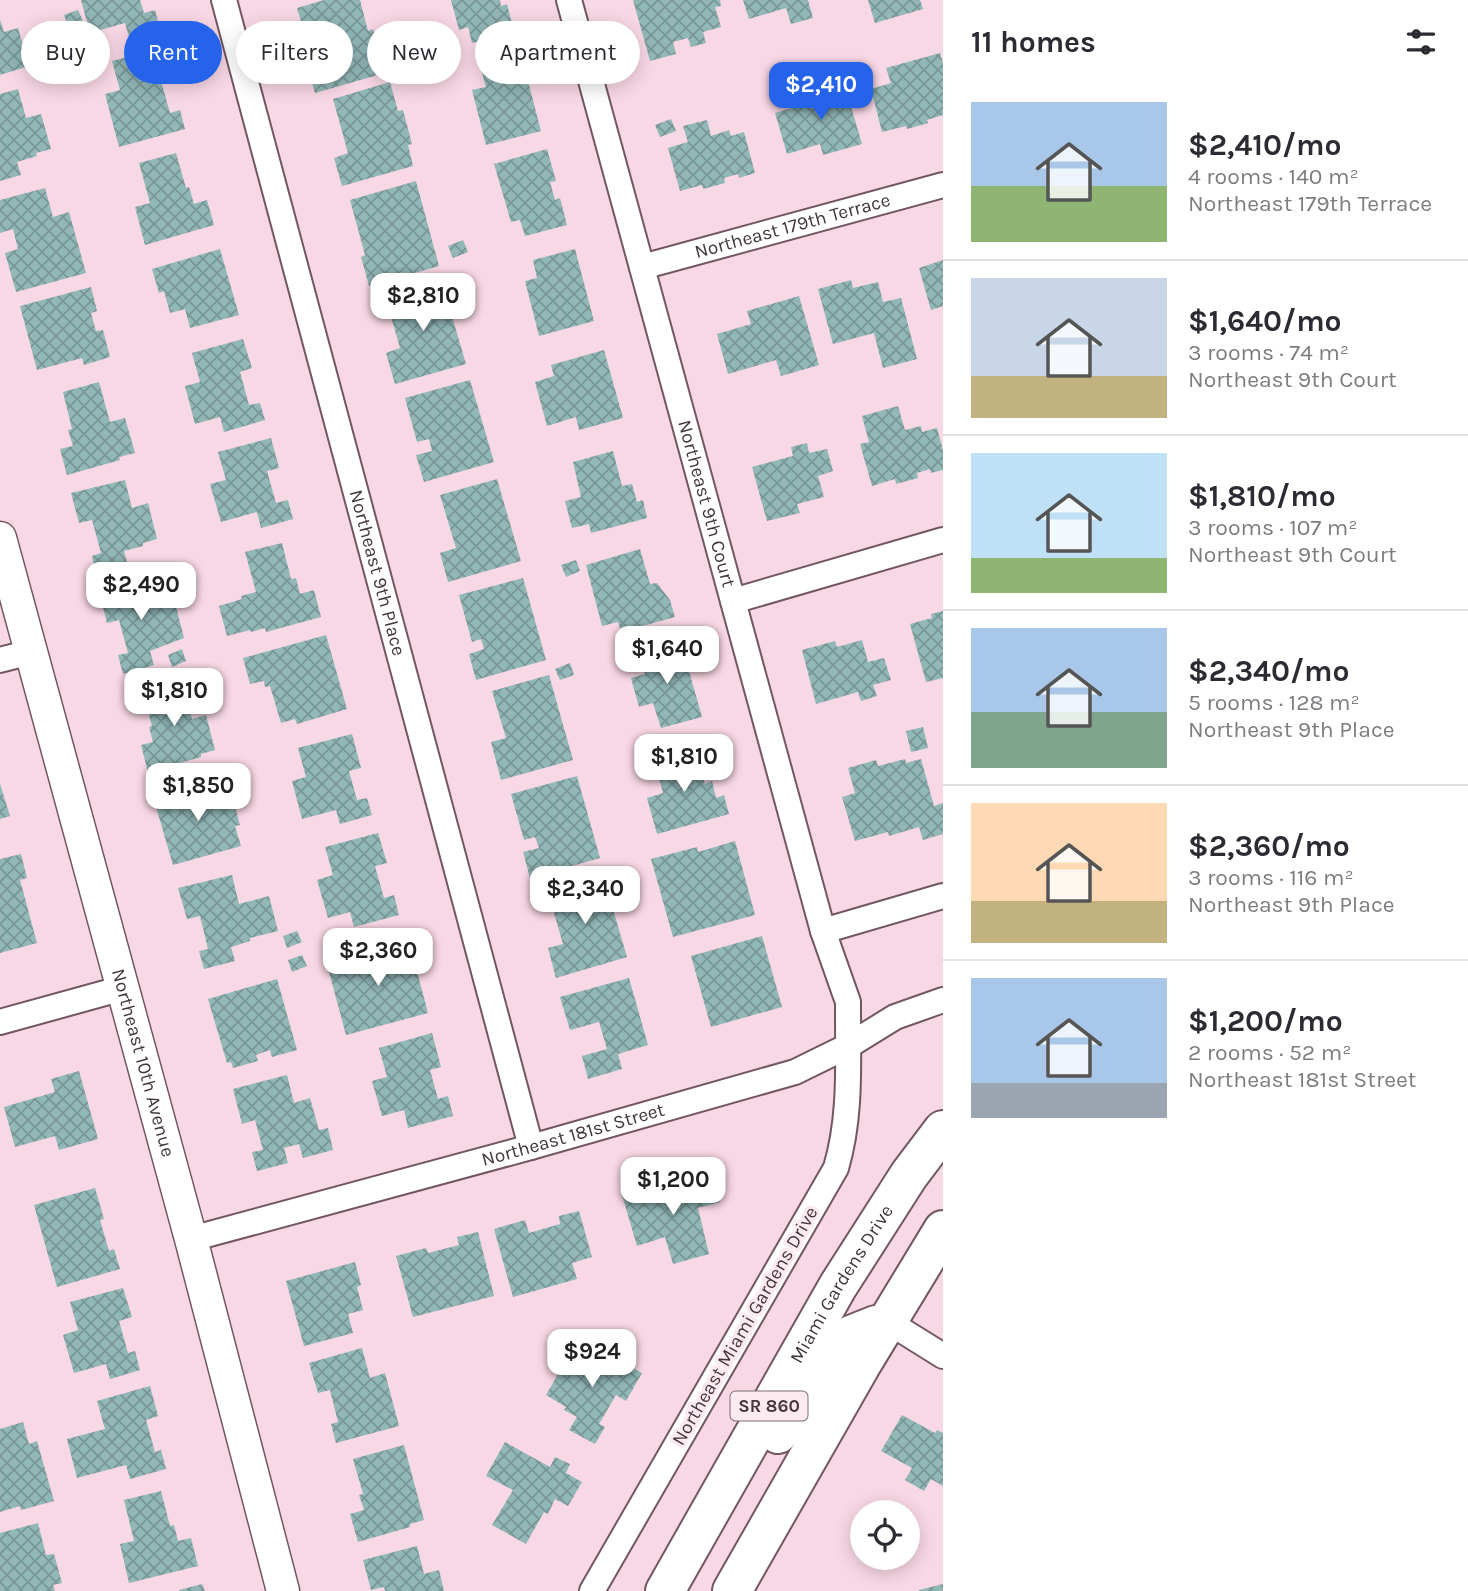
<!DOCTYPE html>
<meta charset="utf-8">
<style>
body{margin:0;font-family:Karla,sans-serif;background:#f2f2f3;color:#2b2b33;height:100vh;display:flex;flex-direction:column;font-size:26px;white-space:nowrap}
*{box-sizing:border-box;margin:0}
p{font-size:23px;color:#7c7c81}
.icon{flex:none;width:38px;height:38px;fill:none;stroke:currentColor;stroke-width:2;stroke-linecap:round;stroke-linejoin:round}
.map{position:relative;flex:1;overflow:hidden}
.details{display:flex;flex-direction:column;background:#fff;width:525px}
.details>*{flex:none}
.banner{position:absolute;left:21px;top:21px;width:665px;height:63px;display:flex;gap:14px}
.fabs{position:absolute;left:850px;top:1500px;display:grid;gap:14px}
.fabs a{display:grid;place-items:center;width:70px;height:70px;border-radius:50%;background:#fff;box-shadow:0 4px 18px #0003;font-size:35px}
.price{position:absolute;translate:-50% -60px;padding:0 16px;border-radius:14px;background:#fff;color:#222;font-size:23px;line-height:46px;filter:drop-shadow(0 2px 4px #0008)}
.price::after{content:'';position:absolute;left:50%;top:42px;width:21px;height:16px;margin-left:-10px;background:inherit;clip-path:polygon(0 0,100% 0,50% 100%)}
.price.current{background:#2563eb;color:#fff}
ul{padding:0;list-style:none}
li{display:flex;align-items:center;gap:21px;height:175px;padding:0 28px}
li+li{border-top:2px solid #e1e1e2}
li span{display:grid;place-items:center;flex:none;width:196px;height:140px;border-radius:0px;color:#555}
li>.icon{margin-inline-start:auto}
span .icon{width:84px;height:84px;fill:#fffc;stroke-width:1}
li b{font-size:30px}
h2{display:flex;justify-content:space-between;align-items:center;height:84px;padding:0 28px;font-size:30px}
.pill{padding:0 24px;border-radius:32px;background:#fff;box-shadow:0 4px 18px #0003;font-size:24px;line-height:63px}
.pill.current{background:#2563eb;color:#fff}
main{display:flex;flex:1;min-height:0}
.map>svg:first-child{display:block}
.building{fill:url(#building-cross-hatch)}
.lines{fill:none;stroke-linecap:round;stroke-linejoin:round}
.minor-casing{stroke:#725762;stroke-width:28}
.tertiary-casing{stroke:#725762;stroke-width:35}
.primary-casing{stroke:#725762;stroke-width:42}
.minor{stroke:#fff;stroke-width:24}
.tertiary{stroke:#fff;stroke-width:32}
.primary{stroke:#fff;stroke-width:38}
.labels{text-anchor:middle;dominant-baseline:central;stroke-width:7;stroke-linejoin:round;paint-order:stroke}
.shield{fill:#fdeaf1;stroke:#7c6d72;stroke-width:2}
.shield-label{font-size:18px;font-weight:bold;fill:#44373c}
.street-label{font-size:19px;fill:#44373c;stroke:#fdeaf1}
</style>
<main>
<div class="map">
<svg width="943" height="1591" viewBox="0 0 943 1591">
<defs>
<pattern id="building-cross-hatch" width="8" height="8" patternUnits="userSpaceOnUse" patternTransform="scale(1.75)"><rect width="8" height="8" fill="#92b7b7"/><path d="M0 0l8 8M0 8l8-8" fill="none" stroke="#799696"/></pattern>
</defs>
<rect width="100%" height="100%" fill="#f9d8e5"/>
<path class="building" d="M 81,0 L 140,0 L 144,13 L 155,10 L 160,29 L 129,37 L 125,23 L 90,33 Z
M 324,0 L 360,0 L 368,31 L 373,29 L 385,73 L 315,93 L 307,66 L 325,61 L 322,52 L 311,55 L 297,8 Z
M 451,0 L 500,0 L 501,6 L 507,4 L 514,31 L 472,43 L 468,27 L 459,30 Z
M 633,0 L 720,0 L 721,6 L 715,7 L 721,27 L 703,32 L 706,43 L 691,47 L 688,38 L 673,42 L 676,54 L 650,61 Z
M 743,0 L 808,0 L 813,18 L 791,24 L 786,8 L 749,19 Z
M 868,0 L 920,0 L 923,9 L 875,23 Z
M 78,10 L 83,21 L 68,27 L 64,15 Z
M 0,20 L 4,32 L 18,28 L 29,66 L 0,75 Z
M 164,47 L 173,78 L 161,81 L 170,113 L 180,110 L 185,129 L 119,147 L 105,94 L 120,90 L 112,61 Z
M 940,53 L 943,63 L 943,115 L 927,120 L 928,123 L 907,129 L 906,126 L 882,132 L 871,89 L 891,83 L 886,68 Z
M 522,58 L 541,131 L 486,145 L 472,90 L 486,87 L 481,69 Z
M 842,76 L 862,144 L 823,155 L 820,144 L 787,154 L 775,113 L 822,99 L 817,83 Z
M 390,82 L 398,111 L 403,110 L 412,144 L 408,145 L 413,166 L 342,186 L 334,158 L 348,153 L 333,99 Z
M 18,89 L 26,118 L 41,114 L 51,149 L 36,153 L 37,156 L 17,162 L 21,175 L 0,181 L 0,94 Z
M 671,119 L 676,131 L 660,137 L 655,125 Z
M 707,120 L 711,136 L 729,130 L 731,136 L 744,132 L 755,173 L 739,178 L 738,174 L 724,178 L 725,183 L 703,189 L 702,185 L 680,191 L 668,148 L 688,142 L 683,126 Z
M 547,149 L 556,181 L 550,182 L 555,200 L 560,198 L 567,225 L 525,236 L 520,220 L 511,222 L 494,164 Z
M 176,153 L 186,188 L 189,187 L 194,204 L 207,200 L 214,225 L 145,245 L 135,207 L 150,203 L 139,163 Z
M 416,181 L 439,266 L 369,286 L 361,257 L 365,255 L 350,200 Z
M 45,188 L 53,217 L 69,212 L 86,273 L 16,292 L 5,253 L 18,249 L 13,229 L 0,233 L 0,200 Z
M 463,240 L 468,252 L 453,258 L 448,246 Z
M 220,249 L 239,315 L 190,328 L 185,309 L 170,313 L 164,291 L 159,293 L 152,269 Z
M 575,249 L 594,321 L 539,336 L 525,281 L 537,278 L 533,260 Z
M 943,260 L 943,306 L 931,310 L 919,268 Z
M 441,279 L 466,364 L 395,384 L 386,353 L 400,348 L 385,296 Z
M 851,280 L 853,288 L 878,282 L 883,302 L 901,298 L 917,359 L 883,368 L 874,333 L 833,344 L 818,289 Z
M 91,287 L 97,311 L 91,313 L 96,331 L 103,330 L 110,357 L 84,365 L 82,358 L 37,370 L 20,306 Z
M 799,296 L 819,365 L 781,376 L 776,360 L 728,374 L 717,334 L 751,324 L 747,311 Z
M 243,339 L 252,368 L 240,372 L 249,405 L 260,403 L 265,420 L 224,432 L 220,417 L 195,424 L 185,386 L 200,382 L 192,353 Z
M 604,350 L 623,418 L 579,430 L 576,417 L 547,426 L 535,382 L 554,376 L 551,365 Z
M 470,380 L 494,462 L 424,482 L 416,455 L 432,451 L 429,439 L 417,442 L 405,398 Z
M 99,382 L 110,422 L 125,418 L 135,453 L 119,457 L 120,460 L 67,475 L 60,449 L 73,446 L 68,430 L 72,429 L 63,392 Z
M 898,406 L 905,430 L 921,426 L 922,432 L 937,428 L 943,450 L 943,470 L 931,473 L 930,469 L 917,473 L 918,478 L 896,484 L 895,479 L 872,486 L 860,444 L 869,442 L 862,416 Z
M 271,438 L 279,468 L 267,471 L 276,503 L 288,500 L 293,519 L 261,528 L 257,512 L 221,522 L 210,484 L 226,480 L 218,452 Z
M 807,443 L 809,453 L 827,449 L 833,471 L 818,476 L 824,497 L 797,504 L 800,513 L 767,521 L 752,467 L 793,456 L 791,447 Z
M 613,451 L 622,486 L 632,484 L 637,502 L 643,500 L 647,518 L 591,533 L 589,524 L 572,528 L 565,501 L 581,497 L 573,462 Z
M 497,479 L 521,561 L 448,582 L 440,553 L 456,548 L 440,495 Z
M 125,480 L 132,508 L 148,503 L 157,539 L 143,543 L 143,546 L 124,551 L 128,566 L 96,575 L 92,556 L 101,553 L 92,520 L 79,523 L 71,493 Z
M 282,543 L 291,579 L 296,578 L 300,594 L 314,590 L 321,617 L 266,632 L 265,628 L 251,632 L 250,630 L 227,636 L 219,606 L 242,599 L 241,596 L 256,592 L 245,552 Z
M 640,549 L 650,584 L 657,583 L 670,600 L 675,617 L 621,632 L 618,622 L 602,626 L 586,565 Z
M 576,560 L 580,571 L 566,577 L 561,565 Z
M 523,578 L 546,660 L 476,680 L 469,654 L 484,649 L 481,639 L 472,642 L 459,595 Z
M 152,579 L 159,607 L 175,603 L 184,638 L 150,651 L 154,665 L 123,674 L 118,655 L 128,653 L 119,620 L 107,623 L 99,592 Z
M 943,611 L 943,678 L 926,682 L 910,624 L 932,618 L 931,614 Z
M 326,635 L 347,709 L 297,724 L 295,719 L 281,723 L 270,686 L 265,687 L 264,681 L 250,684 L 243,658 Z
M 862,640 L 868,662 L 884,658 L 891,680 L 873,685 L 877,696 L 861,701 L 858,692 L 816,704 L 802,650 L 835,641 L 837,647 Z
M 681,643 L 702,717 L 661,728 L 653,703 L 639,707 L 631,678 L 645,674 L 639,655 Z
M 182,649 L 186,661 L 172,667 L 168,655 Z
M 570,663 L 574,675 L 560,680 L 555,669 Z
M 549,675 L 573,760 L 501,780 L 491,742 L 506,738 L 492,691 Z
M 180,678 L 192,719 L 206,715 L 215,750 L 201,754 L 201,757 L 148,772 L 141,745 L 153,742 L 149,727 L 152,726 L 142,689 Z
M 923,727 L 928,748 L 911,752 L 906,731 Z
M 352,734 L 361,768 L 349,771 L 357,800 L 367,798 L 372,815 L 340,824 L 336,810 L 302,819 L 292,781 L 306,777 L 298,748 Z
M 695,747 L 705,784 L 712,781 L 716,798 L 724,795 L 729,814 L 657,834 L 647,798 L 663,793 L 654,759 Z
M 905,759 L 906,763 L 921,759 L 934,806 L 943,803 L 943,834 L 923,840 L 919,827 L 889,836 L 888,832 L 855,841 L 842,797 L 855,793 L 848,768 L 876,760 L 878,766 Z
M 577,776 L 600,858 L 530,878 L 523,852 L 539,848 L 535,837 L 524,840 L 511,794 Z
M 222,781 L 229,804 L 234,803 L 240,825 L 235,826 L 241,846 L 173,865 L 154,800 Z
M 0,784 L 10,816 L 0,819 Z
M 378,833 L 387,863 L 375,866 L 384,898 L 394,895 L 399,915 L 354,927 L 350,912 L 328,918 L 317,880 L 333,875 L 325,847 Z
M 735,841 L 755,915 L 673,937 L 651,859 L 697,847 L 698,852 Z
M 21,854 L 27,878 L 20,880 L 37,943 L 0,953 L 0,859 Z
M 602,872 L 627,957 L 556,978 L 548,948 L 563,944 L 547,889 Z
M 232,875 L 239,904 L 269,896 L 278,931 L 250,938 L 250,941 L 231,947 L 235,961 L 204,969 L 199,951 L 208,949 L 200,916 L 187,919 L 178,888 Z
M 297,931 L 302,942 L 287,948 L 283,936 Z
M 762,936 L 782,1007 L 711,1027 L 691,956 Z
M 409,941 L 428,1013 L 346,1035 L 328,968 L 341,964 L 339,960 Z
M 302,955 L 307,966 L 292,972 L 288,960 Z
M 629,978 L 648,1045 L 618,1054 L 622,1069 L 588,1079 L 582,1056 L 607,1049 L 599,1022 L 570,1030 L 560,997 Z
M 277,979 L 297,1050 L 272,1057 L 270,1050 L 256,1055 L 258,1061 L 233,1068 L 231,1062 L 227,1063 L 208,999 Z
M 432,1033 L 441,1067 L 430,1070 L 438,1099 L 448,1096 L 453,1116 L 408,1128 L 404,1110 L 382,1116 L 372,1081 L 387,1077 L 379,1048 Z
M 79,1071 L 98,1139 L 59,1150 L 55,1136 L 15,1147 L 4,1107 L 55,1092 L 51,1079 Z
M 287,1075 L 294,1103 L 310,1098 L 319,1130 L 328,1128 L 333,1150 L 303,1158 L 299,1144 L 284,1148 L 288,1163 L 257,1171 L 252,1152 L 263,1150 L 255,1120 L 242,1124 L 233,1089 Z
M 711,1173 L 720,1202 L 698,1208 L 709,1254 L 673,1264 L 665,1237 L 637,1246 L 622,1195 L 655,1185 L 659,1196 L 688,1188 L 686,1181 Z
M 95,1188 L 104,1219 L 100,1220 L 109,1251 L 114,1249 L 120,1269 L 57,1287 L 34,1205 Z
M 579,1211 L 592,1257 L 572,1263 L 577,1279 L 513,1297 L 494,1229 L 525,1220 L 529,1233 L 560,1224 L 559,1216 Z
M 478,1232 L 494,1296 L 413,1317 L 396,1256 L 426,1248 L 428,1253 L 459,1245 L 457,1237 Z
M 355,1262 L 361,1285 L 357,1287 L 363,1310 L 348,1314 L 353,1333 L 304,1346 L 286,1281 Z
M 123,1288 L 132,1317 L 119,1321 L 128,1353 L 135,1351 L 140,1370 L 110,1379 L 106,1364 L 74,1373 L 63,1335 L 78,1330 L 70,1302 Z
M 595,1347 L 642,1373 L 626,1401 L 616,1395 L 599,1424 L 605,1427 L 595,1444 L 569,1430 L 577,1417 L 564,1410 L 566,1407 L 546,1395 L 571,1351 L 587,1360 Z
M 362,1348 L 370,1378 L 385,1373 L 399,1426 L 336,1443 L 331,1424 L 338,1422 L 330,1390 L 318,1393 L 309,1363 Z
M 150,1386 L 158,1416 L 146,1420 L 155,1452 L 161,1450 L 166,1469 L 130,1479 L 126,1465 L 77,1478 L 67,1439 L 105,1429 L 97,1401 Z
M 902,1415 L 935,1433 L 937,1430 L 943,1433 L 943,1486 L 931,1479 L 924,1491 L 905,1480 L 912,1468 L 881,1451 Z
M 23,1422 L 29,1444 L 37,1441 L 54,1501 L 21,1510 L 20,1506 L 0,1512 L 0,1429 Z
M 505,1442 L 550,1467 L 555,1457 L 570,1464 L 566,1473 L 582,1482 L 568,1506 L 555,1499 L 548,1514 L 544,1512 L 526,1544 L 492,1525 L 513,1490 L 486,1476 Z
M 404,1445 L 424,1520 L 410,1524 L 410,1527 L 358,1542 L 350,1514 L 364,1510 L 359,1495 L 363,1494 L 353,1459 Z
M 161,1491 L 170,1526 L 174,1525 L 178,1541 L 191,1538 L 198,1566 L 129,1583 L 120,1544 L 134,1541 L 124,1500 Z
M 38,1523 L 46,1555 L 54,1554 L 62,1583 L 53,1585 L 55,1591 L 0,1591 L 0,1533 Z
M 417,1546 L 424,1574 L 439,1570 L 444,1591 L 385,1591 L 384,1587 L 371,1590 L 363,1560 Z
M 202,1584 L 205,1591 L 179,1591 L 179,1590 Z
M 943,1584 L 943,1591 L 919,1591 L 919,1590 Z"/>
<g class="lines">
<g class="minor-casing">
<g id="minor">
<path id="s1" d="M 224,0 L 531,1147"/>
<path id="s2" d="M 569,0 L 823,931 L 848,1002 L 848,1013 C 848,1065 851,1117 836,1168 L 592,1591"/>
<path id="s3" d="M 642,267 L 943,185"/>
<path d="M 733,601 L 943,540"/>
<path d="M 0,660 L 31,652"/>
<path d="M 823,931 L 943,896"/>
<path d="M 0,1022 L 123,988"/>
<path id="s4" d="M 191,1239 L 531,1147 L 795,1072 L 848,1046 L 895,1017 L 943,1000"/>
<path d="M 887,1321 L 943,1356"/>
</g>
</g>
<g class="tertiary-casing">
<g id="tertiary">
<path id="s5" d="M 0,538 L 191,1239 L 283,1591"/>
</g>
</g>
<g class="primary-casing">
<g id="primary">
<path d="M 778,1434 L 851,1335 L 876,1325"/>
<path id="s6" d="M 665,1591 L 838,1286 L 909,1175 L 943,1130"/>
<path d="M 732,1591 L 861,1365 L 943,1230"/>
</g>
</g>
<use href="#minor" class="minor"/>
<use href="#tertiary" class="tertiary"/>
<use href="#primary" class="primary"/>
</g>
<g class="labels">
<rect class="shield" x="730.5" y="1391.5" width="77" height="29" rx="5"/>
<g class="shield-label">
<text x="769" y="1406">SR 860</text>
</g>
<g class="street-label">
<text stroke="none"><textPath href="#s3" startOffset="156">Northeast 179th Terrace</textPath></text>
<text stroke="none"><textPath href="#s2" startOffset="522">Northeast 9th Court</textPath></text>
<text stroke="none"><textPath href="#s1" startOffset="593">Northeast 9th Place</textPath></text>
<text stroke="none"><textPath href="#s5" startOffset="544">Northeast 10th Avenue</textPath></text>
<text stroke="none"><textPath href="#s4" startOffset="396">Northeast 181st Street</textPath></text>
<text stroke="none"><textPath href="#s6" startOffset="354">Miami Gardens Drive</textPath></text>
<text transform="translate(745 1326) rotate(-60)">Northeast Miami Gardens Drive</text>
</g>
</g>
</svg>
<div class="fabs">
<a><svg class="icon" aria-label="locate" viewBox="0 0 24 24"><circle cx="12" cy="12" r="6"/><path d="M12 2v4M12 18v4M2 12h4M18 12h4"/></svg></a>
</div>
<b class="price current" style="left:821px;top:122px">$2,410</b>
<b class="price" style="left:423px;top:333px">$2,810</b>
<b class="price" style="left:141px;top:622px">$2,490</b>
<b class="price" style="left:667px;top:686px">$1,640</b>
<b class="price" style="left:174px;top:728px">$1,810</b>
<b class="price" style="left:684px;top:794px">$1,810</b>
<b class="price" style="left:198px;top:823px">$1,850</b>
<b class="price" style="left:585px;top:926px">$2,340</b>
<b class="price" style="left:378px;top:988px">$2,360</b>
<b class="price" style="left:673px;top:1217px">$1,200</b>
<b class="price" style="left:592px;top:1389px">$924</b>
<div class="banner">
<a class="pill">Buy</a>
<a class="pill current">Rent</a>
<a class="pill">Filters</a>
<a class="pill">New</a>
<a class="pill">Apartment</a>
</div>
</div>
<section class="details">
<h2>11 homes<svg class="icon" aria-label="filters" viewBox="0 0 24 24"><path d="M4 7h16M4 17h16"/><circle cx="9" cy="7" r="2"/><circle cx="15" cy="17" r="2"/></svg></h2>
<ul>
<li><span style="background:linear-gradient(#a9c7e8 60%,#8fb573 0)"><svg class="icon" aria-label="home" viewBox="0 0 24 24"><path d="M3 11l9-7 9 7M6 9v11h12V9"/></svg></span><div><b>$2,410/mo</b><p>4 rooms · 140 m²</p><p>Northeast 179th Terrace</p></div></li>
<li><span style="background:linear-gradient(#c9d6e8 70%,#c2b280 0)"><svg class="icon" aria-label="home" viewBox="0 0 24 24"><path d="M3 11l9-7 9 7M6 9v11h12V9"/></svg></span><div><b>$1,640/mo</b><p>3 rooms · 74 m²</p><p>Northeast 9th Court</p></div></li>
<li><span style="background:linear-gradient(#bfe0f5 75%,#8fb573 0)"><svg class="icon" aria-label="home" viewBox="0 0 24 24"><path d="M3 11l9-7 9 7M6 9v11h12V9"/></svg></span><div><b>$1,810/mo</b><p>3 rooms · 107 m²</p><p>Northeast 9th Court</p></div></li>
<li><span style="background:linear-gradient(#a9c7e8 60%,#7fa58c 0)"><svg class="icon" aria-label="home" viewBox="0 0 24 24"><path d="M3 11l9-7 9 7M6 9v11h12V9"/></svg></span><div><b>$2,340/mo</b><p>5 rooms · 128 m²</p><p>Northeast 9th Place</p></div></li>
<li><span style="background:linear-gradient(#ffd9b3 70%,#c2b280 0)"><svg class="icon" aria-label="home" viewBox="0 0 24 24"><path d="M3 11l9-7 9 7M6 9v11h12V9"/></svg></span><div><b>$2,360/mo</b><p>3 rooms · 116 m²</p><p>Northeast 9th Place</p></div></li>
<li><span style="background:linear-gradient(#a9c7e8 75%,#9aa5b1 0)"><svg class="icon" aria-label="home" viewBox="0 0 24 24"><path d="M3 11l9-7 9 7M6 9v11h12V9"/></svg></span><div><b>$1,200/mo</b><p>2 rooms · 52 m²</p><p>Northeast 181st Street</p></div></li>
</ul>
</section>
</main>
